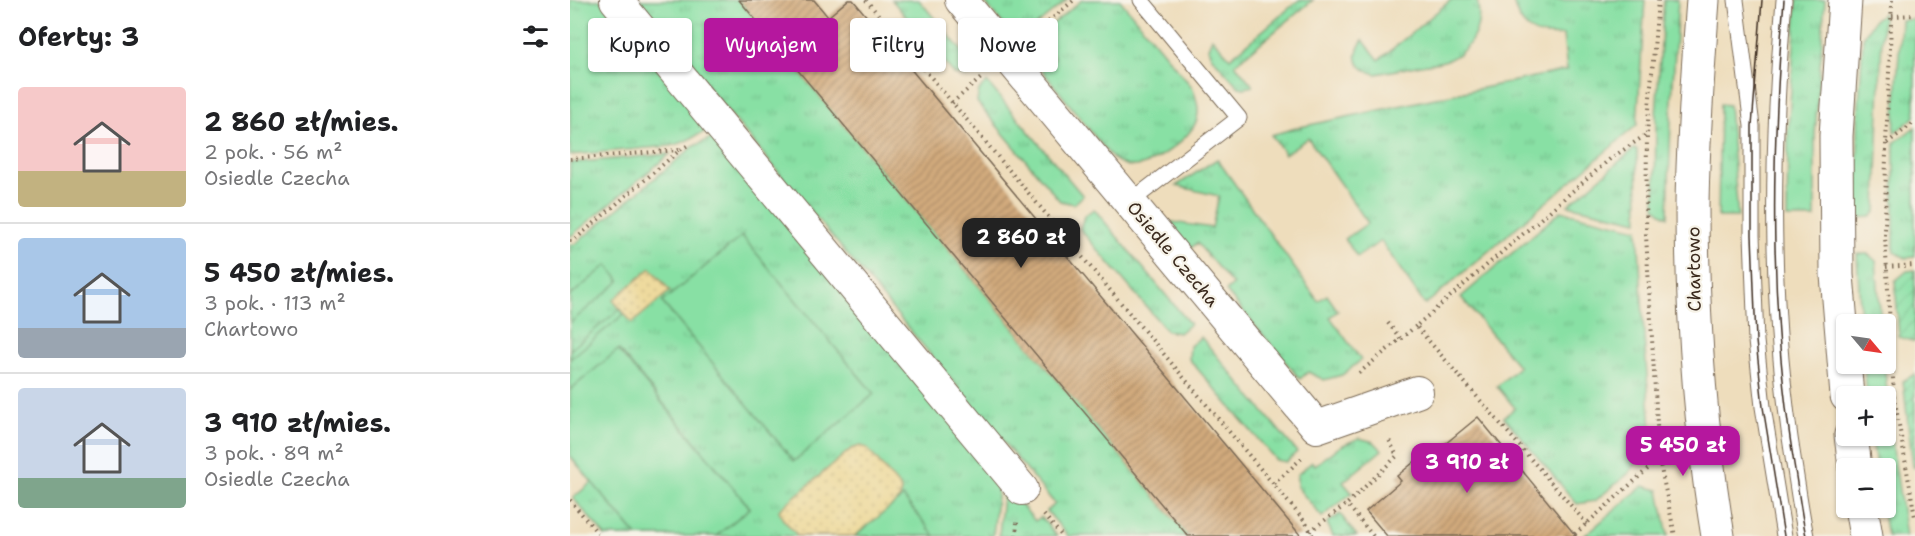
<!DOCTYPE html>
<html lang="pl">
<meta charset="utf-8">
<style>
body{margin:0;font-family:"Shantell Sans",sans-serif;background:#f6f6f6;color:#202124;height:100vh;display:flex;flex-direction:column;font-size:22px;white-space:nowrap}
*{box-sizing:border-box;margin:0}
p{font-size:20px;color:#757577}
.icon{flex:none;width:33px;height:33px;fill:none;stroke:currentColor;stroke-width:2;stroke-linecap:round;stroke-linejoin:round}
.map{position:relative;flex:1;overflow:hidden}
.drawer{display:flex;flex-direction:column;background:#fff;width:570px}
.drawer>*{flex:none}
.banner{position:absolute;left:18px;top:18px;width:570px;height:54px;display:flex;gap:12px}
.needle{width:39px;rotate:119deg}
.buttons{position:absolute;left:1266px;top:314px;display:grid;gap:12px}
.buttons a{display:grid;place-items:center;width:60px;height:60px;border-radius:6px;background:#fff;box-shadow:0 2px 4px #0004;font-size:30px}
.price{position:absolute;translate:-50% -51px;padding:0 14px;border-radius:12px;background:#b5179e;color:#fff;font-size:20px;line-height:39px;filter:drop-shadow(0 2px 3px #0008)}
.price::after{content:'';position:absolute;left:50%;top:36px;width:18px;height:14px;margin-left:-9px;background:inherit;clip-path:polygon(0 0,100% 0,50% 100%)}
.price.current{background:#222;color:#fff}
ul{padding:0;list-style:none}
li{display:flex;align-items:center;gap:18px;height:150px;padding:0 18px}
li+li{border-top:2px solid #e0e0e0}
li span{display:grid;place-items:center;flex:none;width:168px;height:120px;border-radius:6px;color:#555}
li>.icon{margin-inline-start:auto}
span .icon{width:72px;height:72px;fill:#fffc;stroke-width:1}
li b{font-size:26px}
h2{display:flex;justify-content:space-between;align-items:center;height:72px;padding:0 18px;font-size:26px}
.chip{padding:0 21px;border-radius:6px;background:#fff;box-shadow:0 2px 4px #0004;font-size:21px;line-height:54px}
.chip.current{background:#b5179e;color:#fff}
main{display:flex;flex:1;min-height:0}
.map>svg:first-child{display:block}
.grass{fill:url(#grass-tufts);stroke:#628561;stroke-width:1.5}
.sand{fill:url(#sand-dots);stroke:#94825e;stroke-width:1.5}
.garden{fill:url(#garden-furrows);stroke:#628561;stroke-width:1.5}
.pitch{fill:#88e0a4;stroke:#628561;stroke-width:1.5}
.building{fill:url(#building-hatch)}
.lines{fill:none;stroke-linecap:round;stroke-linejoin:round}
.lane-casing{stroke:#7a6955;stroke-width:17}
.street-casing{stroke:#7a6955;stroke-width:34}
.secondary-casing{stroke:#7a6955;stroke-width:35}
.path{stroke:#7a6955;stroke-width:4;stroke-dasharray:1.5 4.5;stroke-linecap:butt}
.lane{stroke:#fff;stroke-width:15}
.street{stroke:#fff;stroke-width:32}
.secondary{stroke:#fff;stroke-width:33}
.tram{stroke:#3b2a1e;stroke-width:1.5}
.labels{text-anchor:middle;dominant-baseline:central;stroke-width:4.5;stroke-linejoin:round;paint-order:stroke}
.street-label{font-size:18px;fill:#3b2a1e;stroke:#f7f3e8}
</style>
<main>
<section class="drawer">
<h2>Oferty: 3<svg class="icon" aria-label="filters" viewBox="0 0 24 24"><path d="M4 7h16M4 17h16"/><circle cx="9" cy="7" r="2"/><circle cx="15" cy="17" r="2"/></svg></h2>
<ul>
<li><span style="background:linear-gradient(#f6c9c9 70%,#c2b280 0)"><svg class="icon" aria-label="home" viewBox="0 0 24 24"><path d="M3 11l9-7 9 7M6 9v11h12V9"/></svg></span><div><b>2 860 zł/mies.</b><p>2 pok. · 56 m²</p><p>Osiedle Czecha</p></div></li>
<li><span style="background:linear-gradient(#a9c7e8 75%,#9aa5b1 0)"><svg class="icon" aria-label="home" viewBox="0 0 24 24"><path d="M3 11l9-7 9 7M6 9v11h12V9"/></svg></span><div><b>5 450 zł/mies.</b><p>3 pok. · 113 m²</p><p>Chartowo</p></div></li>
<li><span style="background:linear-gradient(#c9d6e8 75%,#7fa58c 0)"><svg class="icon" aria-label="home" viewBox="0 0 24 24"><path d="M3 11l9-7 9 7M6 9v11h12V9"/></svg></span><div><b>3 910 zł/mies.</b><p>3 pok. · 89 m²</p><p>Osiedle Czecha</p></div></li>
</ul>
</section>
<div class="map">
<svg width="1345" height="536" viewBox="0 0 1345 536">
<defs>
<pattern id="grass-tufts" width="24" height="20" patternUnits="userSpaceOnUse" patternTransform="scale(1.5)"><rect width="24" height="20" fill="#88e0a4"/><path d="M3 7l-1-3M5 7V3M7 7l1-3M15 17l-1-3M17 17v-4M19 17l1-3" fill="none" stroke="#76c08d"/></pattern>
<pattern id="sand-dots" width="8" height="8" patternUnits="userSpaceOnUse" patternTransform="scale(1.5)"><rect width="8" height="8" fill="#eeda9e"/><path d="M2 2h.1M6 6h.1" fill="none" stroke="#cdbb88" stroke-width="1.8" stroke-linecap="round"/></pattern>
<pattern id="garden-furrows" width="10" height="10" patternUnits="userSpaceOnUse" patternTransform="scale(1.5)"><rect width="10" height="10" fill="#88e0a4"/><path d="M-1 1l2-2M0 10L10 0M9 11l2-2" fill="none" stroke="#76c08d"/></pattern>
<pattern id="building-hatch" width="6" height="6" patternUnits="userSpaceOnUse" patternTransform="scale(1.5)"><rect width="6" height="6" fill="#d1aa7d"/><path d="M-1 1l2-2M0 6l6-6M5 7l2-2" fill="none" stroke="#ab8b66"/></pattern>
</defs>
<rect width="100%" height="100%" fill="#f7f3e8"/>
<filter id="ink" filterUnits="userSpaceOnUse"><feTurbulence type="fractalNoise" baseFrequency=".0167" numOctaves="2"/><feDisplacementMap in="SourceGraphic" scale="12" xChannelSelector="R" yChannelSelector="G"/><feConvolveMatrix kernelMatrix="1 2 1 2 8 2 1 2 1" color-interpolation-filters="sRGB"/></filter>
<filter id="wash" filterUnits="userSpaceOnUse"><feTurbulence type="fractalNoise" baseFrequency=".008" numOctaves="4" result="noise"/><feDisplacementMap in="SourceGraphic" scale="24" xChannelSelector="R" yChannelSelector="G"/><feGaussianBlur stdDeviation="1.35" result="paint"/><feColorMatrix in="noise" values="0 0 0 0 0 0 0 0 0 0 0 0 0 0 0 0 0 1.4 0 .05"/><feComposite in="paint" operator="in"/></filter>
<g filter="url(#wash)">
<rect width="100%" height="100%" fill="#eeddbc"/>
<path class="grass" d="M 0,0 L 30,0 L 139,130 L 111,143 L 100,146 L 0,155 Z
M 65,0 L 169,0 L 618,536 L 498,536 L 477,511 L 485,504 Z
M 322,0 L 349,0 L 407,69 L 398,76 L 385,75 Z
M 413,0 L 497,0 L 447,41 Z
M 512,0 L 550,0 L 622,87 C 626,97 630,108 627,119 C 621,138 583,166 564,166 C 555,167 549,162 542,158 L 471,69 L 485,58 L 467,37 Z
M 729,0 L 743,0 L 665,64 L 683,86 L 674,88 L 669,87 L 641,56 L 638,48 L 642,38 L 660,58 Z
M 881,0 L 907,0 C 913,24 903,49 880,59 C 873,62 864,63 857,64 C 840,67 823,71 806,74 C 786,69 781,57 793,40 L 809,60 Z
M 943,0 L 1075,0 L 1067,125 L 855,305 L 811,241 L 787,257 L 775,239 L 798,223 L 738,138 L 715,154 L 701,135 L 730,127 L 997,70 L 993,35 C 965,38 949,29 943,0 Z
M 1094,0 L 1108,0 L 1101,117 L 1098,217 L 1091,213 L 1085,207 L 1086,116 Z
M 1227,0 L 1255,0 L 1245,134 L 1245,218 L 1217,218 L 1218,134 Z
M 1313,13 L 1309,107 L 1306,211 L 1301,217 L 1287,218 L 1288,120 L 1293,38 L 1304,20 Z
M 1345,19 L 1345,117 L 1324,133 L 1331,20 Z
M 417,82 L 513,196 L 504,204 L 490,201 L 407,102 L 409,90 Z
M 1150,104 L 1159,105 L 1168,217 L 1148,217 Z
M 1345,127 L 1345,257 L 1336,258 L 1324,252 L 1324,143 Z
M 144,137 L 429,477 L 423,536 L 146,536 L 180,508 L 49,350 L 0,390 L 0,244 L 5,244 L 124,146 Z
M 1064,149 L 1067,150 L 1068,221 L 998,205 Z
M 100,154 L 0,237 L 0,163 Z
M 647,159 L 748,301 L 757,295 L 768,311 L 760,317 L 791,360 L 772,375 L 754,380 L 738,372 L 730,379 L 656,291 L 663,285 L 627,243 L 621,248 L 596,221 L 642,228 L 649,196 L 606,186 Z
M 524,209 L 620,324 L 609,333 L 597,331 L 510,229 L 514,216 Z
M 991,211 L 1068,229 L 1074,336 L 1082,442 L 1059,473 L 1025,501 L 1007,504 L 934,417 L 945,408 L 927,386 L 949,367 L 891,297 Z
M 1287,254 L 1298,254 L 1306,261 L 1311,324 L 1291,324 Z
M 631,337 L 727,452 L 716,462 L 706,460 L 619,359 L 620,346 Z
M 1294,363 L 1314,363 L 1324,457 L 1336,536 L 1317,536 L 1312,507 L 1316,507 L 1316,468 L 1306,468 L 1302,435 L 1316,435 L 1316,396 L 1297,396 Z
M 789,438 L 804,442 L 812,450 L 773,482 L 782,493 L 752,517 L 727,487 L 727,475 L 742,462 L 745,465 L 771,446 Z
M 22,482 L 67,536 L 35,536 L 3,498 Z
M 434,484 L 465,521 L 471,517 L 487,536 L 429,536 Z
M 1073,486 L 1089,490 L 1098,536 L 1014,536 Z
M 770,514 L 787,536 L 763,536 L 757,523 Z"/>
<path class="sand" d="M 81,268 L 100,291 L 62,323 L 43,300 Z
M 290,446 L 297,448 L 331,489 L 330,498 L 320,511 L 289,536 L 228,536 L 212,518 L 209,510 L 281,449 Z"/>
<path class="garden" d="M 1345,270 L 1345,342 L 1329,337 L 1325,281 L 1337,271 Z
M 1345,374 L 1345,468 L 1343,467 L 1333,381 Z"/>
<path class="pitch" d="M 172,236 L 304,394 L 224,461 L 92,302 Z
M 37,265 L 50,281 L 0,323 L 0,296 Z
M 50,309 L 54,314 L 0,359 L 0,350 Z
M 48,350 L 180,508 L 146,536 L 67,536 L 0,456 L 0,390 Z
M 333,497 L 365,536 L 285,536 Z"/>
<g id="blocks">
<path class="building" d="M 169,0 L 244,0 L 258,17 L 278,0 L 283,0 L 731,536 L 618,536 Z
M 908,417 L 1006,536 L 817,536 L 796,511 L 831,481 L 827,476 L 860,449 L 864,453 Z"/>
</g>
</g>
<g filter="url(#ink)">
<use href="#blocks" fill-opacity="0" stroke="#7a6955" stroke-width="1.5"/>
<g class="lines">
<g class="lane-casing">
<path id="lane" d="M 1166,0 L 1182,126 L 1182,235 L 1186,341 L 1193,407 L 1214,536
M 1214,0 C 1201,155 1199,310 1224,464 C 1228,488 1231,512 1236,536
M 560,202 L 669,118 L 571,0"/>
</g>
<g class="street-casing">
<path id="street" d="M 46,0 L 452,489
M 391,0 L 747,427 L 847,392"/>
</g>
<g class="secondary-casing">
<path id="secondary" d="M 1133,0 C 1128,68 1123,136 1122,205 C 1122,316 1130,427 1148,536
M 1275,0 L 1266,136 L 1267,275 L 1277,396
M 1281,435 L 1285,468
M 1291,507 L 1296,536"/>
</g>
<path class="path" d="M 296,0 L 736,523 L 743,536
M 1088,0 L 1077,134 L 1076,235 L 1089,459
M 1322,0 L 1316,144 L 1315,236 L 1324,396 L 1345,517
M 1322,16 L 1345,15
M 465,33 L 504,0
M 382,103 L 411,78
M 1317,143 L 1345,122
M 0,159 L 109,150
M 0,241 L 3,241 L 110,150 L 120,144
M 1316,267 L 1345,265
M 818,323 L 830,338
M 789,373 L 846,326
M 704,484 L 732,458
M 0,500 L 30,536
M 474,515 L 492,536
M 1017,524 L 846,326 L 1040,159 L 1077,134
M 740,531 L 777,504
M 1005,534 L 1089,459 L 1105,536
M 446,536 L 447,522
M 803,536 L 777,504 L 827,456 L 818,438"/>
<use href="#lane" class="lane"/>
<use href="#street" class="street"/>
<use href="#secondary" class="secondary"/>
<path class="tram" d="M 1192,0 L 1182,126 L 1182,235 L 1186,341 L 1193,407 L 1214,536
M 1214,0 C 1201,155 1199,310 1224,464 C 1228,488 1231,512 1236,536"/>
</g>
</g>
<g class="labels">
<g class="street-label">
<text transform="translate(603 254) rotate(50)">Osiedle Czecha</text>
<text transform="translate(1124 269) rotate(-91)">Chartowo</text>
</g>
</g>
</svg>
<div class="buttons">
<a><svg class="needle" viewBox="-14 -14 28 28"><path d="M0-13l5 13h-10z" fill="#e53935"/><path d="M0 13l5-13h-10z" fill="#757577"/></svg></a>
<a>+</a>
<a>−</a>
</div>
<b class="price current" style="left:451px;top:269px">2 860 zł</b>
<b class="price" style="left:1113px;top:477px">5 450 zł</b>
<b class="price" style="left:897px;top:494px">3 910 zł</b>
<div class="banner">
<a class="chip">Kupno</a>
<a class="chip current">Wynajem</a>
<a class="chip">Filtry</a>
<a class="chip">Nowe</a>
</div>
</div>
</main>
